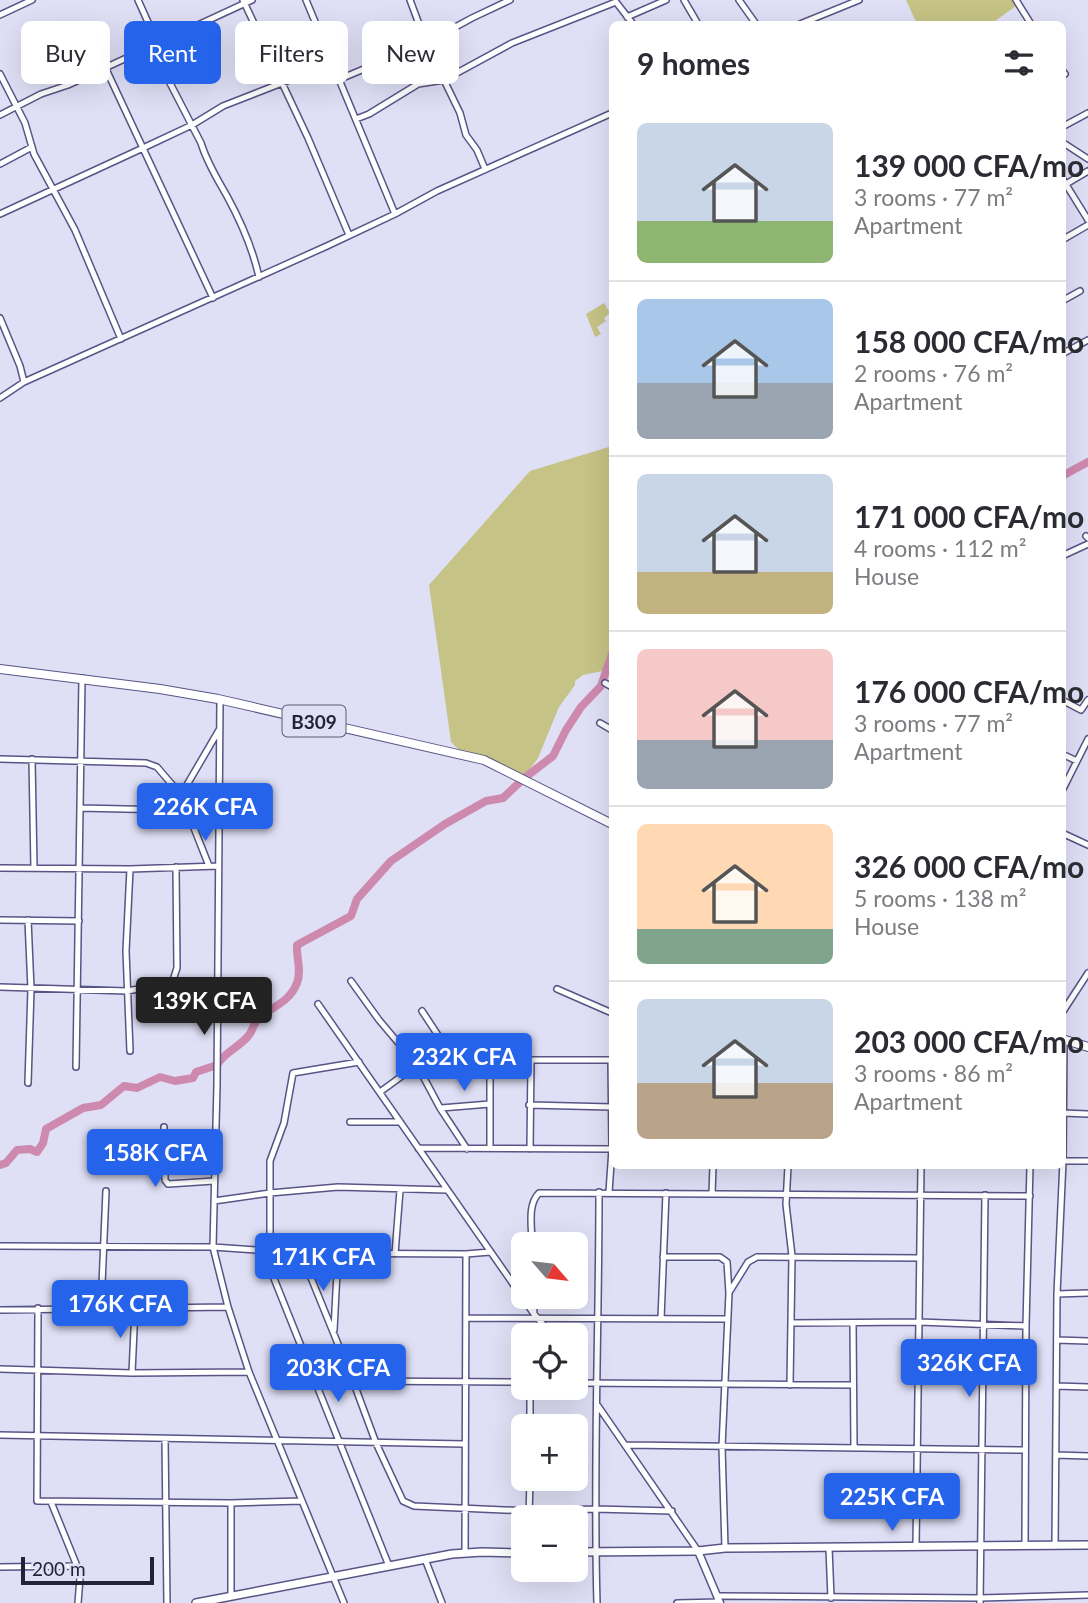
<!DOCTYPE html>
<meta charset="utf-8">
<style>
body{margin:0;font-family:Lato,sans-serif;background:#f2f2f3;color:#2b2b33;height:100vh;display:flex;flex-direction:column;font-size:26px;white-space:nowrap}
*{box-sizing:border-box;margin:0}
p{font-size:23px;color:#7c7c81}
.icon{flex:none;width:38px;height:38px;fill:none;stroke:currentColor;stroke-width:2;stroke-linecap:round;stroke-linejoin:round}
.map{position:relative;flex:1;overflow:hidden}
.panel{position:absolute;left:609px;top:21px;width:457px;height:1148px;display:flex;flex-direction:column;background:#fff;border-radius:10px;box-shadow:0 7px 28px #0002}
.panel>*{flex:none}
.banner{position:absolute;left:21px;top:21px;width:483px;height:63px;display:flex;gap:14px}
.needle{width:46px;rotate:118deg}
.controls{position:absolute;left:511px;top:1232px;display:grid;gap:14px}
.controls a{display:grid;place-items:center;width:77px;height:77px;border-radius:10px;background:#fff;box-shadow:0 7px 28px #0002;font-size:35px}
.scale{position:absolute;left:21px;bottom:18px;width:133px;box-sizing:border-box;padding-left:7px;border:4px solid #242238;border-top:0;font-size:19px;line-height:24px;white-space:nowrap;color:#242238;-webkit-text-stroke:5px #dfdff6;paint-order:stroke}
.price{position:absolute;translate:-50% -60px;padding:0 16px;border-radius:7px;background:#2563eb;color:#fff;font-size:23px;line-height:46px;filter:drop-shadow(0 2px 4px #0008)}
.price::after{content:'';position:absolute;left:50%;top:42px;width:21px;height:16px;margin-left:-10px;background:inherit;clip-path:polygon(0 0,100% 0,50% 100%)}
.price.on{background:#222;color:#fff}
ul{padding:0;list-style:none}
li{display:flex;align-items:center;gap:21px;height:175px;padding:0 28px}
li+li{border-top:2px solid #e1e1e2}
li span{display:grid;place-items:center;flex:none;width:196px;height:140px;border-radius:10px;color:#555}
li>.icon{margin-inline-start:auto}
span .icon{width:84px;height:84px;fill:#fffc;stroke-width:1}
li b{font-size:30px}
h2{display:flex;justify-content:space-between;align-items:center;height:84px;padding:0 28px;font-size:30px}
.pill{padding:0 24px;border-radius:10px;background:#fff;box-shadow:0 7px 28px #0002;font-size:24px;line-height:63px}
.pill.on{background:#2563eb;color:#fff}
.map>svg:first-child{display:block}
.green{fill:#c5c385}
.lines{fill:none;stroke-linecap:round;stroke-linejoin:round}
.river{stroke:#ce8aae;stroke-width:8}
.minor-casing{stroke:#585486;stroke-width:8}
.tertiary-casing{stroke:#585486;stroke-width:9}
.secondary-casing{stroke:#585486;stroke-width:10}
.primary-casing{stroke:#585486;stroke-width:10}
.minor{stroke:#fff;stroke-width:5}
.tertiary{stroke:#fff;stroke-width:6}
.secondary{stroke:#fff;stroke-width:7}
.primary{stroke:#fff;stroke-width:8}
.labels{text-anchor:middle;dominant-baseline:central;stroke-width:5;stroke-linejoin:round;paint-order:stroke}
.shield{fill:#dfdff6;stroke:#5c5b71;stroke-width:2}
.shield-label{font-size:19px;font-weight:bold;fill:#242238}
</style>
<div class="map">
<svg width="1088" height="1603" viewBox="0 0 1088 1603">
<rect width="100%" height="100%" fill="#dfdff6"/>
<path class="green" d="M 906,0 L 1012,0 L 1016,6 L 991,24 L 917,24 Z
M 604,303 L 610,313 L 604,318 L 606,321 L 597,327 L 601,334 L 595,337 L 586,314 Z
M 612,446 L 612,669 L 583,675 L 575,681 L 575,685 L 559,707 L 538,758 L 525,776 L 459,750 L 451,742 L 429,585 L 530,471 Z"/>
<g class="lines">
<path class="river" d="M 1062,476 L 1088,462
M 527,776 L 553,756 L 566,730 L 581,707 L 601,686 L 612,654
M 0,1165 L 6,1163 L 17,1150 L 30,1149 L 37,1152 L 43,1143 L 46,1129 L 83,1108 L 101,1105 L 124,1086 L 137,1088 L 160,1077 L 175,1081 L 193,1078 L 196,1072 L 217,1065 C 224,1052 240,1047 249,1035 C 254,1029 253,1022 261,1016 C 275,1006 290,1001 297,983 C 302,971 296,957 297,945 L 351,916 L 357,899 L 391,861 L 445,824 L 486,801 L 503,798 L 520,782"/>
<g class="minor-casing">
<path id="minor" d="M 138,0 L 152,31 L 156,56 L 201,143 C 207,163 218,180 228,198 C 241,222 253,250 259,277
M 243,0 L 308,138 L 349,235
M 306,0 L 395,214
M 410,0 L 426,43 L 460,113 L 466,135 L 477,150 L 485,169
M 684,0 L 698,24
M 739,0 L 756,24
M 1016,0 L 1031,24
M 0,15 L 32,0
M 627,17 L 666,0
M 800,24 L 859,0
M 105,67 L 213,298
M 1062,70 L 1065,74 L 1062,76
M 0,74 L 25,123 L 34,154 L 75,230 L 121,339
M 340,79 L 426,43 L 472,18 L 510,0
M 0,115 L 41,94 L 68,85 L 252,0
M 356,119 L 369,114 L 418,84 L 444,80 L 512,43 L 616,2 L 633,24
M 1062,127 L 1088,113
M 1062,142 L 1088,159
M 0,164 L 32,147
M 1062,178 L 1088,220
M 1066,184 L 1088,171
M 0,214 L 143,148 L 192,125 L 223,106 L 333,63
M 1062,240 L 1088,225
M 1062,301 L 1080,291
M 0,318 L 20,366 L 24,382
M 1062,354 L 1088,340
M 0,398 L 24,382 L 327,246 L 395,214 L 437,191 L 612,113
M 1086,536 L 1088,538
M 1062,556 L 1088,544
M 605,683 L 612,687
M 220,700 L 217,1085 L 213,1247 L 228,1307 L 249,1372 L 344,1603
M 1062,700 L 1081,710 L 1088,700
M 600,723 L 612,730
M 1062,754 L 1077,761
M 0,759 L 146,763 L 157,767 L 181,795 L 173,808 L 169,810 L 80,808
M 32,759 L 34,868
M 1062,791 L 1088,739
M 1062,833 L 1088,845
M 209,866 L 181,795 L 219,730
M 0,868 L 130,869 L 218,866
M 130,869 L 126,951 L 130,1051
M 0,920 L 79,921
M 351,981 L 379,1020 L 417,1065 L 440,1108 L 467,1149
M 0,987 L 127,991 L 172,983 L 177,968 L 176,867
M 557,989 L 612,1013
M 318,1004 L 534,1314 L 552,1335
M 422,1011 L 457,1064
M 1062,1013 L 1088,973
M 76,1067 L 82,678
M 28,1083 L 31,989 L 28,920
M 380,1092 L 417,1065 L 531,1060 L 612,1060
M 529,1105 L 612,1107
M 441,1108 L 490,1104
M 1063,1113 L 1088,1114
M 350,1122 L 400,1122
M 164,1127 L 165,1180 L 168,1184 L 214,1181
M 418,1148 L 612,1149
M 490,1148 L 490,1062
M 530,1149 L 531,1060
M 1063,1161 L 1088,1161
M 788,1166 L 786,1204 L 792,1256 L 790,1385
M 609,1192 L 612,1149 L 611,1060
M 712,1194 L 713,1166
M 214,1201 L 270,1193 L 338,1187 L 447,1190
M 532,1244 C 532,1227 527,1205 539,1193 L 1030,1196
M 0,1246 L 213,1247 L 301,1253 L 466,1254 L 490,1252
M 263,1251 L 389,1566
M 270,1252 L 270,1161 L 284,1123 L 293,1073 L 359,1062
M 301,1253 L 353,1381 L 376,1443 L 403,1501 L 414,1506 L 529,1511 L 595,1509 L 672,1511
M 395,1254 L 400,1190
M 663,1257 L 720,1257 L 727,1262 L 729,1293 L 722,1447 L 725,1548
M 730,1291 L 748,1262 L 757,1257 L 920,1258
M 1057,1294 L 1088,1293
M 533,1297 L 534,1314
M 38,1308 L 37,1501 L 231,1503 L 302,1501
M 101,1308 L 106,1191
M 0,1310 L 228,1307
M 466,1318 L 727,1319
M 661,1319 L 666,1193
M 791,1323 L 919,1322 L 1026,1326
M 853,1323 L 854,1448
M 334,1330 L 338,1253
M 1057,1340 L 1088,1341
M 576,1367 L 586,1383
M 0,1369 L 132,1373 L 249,1372
M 132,1373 L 135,1308
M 353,1381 L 523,1382
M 576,1383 L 853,1385
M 1057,1386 L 1088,1387
M 598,1406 L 698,1551
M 530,1426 L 530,1388
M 0,1435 L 464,1444
M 165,1440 L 167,1603
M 625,1445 L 1025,1450
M 1056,1455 L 1088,1456
M 51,1502 L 77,1566 L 80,1578 L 78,1603
M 529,1517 L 530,1479
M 1025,1546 L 1026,1326 L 1030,1166
M 1055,1546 L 1057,1294 L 1063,1161 L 1064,1039
M 916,1547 L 921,1166
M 829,1548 L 831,1598
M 465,1552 L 466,1254
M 425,1559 L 442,1603
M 0,1567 L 77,1566
M 231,1596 L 231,1503
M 718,1596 L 980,1598 L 1088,1595
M 597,1603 C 593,1466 599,1329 599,1192
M 677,1603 L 719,1602
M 980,1603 L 985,1195"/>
</g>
<g class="tertiary-casing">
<path id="tertiary" d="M 698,1551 L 720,1603"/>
</g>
<g class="secondary-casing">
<path id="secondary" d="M 576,1552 L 698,1551 L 725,1548 L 1088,1545
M 196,1603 L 452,1554 L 482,1552 L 523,1553"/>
</g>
<g class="primary-casing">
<path id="primary" d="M 0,669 L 160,689 L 218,699 L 484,760 L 612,824
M 1062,1039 L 1088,1047"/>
</g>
<use href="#minor" class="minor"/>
<use href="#tertiary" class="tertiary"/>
<use href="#secondary" class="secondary"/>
<use href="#primary" class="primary"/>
</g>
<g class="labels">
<rect class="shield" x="282.5" y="705.5" width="63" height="31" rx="5"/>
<g class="shield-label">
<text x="314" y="721">B309</text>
</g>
</g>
</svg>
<div class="controls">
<a><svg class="needle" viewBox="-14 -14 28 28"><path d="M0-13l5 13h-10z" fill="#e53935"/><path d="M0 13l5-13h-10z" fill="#7c7c81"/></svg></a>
<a><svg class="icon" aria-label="locate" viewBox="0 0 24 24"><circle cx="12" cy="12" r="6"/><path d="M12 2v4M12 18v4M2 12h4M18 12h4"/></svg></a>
<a>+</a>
<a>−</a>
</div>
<div class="scale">200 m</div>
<b class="price" style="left:205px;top:843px">226K CFA</b>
<b class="price on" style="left:204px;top:1037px">139K CFA</b>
<b class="price" style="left:464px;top:1093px">232K CFA</b>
<b class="price" style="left:155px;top:1189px">158K CFA</b>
<b class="price" style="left:323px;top:1293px">171K CFA</b>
<b class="price" style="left:120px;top:1340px">176K CFA</b>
<b class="price" style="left:969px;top:1399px">326K CFA</b>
<b class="price" style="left:338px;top:1404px">203K CFA</b>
<b class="price" style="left:892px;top:1533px">225K CFA</b>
<div class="banner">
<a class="pill">Buy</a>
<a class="pill on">Rent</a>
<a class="pill">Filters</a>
<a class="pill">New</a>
</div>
<section class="panel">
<h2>9 homes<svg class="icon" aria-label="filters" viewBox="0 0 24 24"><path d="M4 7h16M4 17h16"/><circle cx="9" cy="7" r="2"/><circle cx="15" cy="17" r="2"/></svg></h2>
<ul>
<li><span style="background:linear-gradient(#c9d6e8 70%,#8fb573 0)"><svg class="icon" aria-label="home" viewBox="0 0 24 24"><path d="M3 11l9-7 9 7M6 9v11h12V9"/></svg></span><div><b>139 000 CFA/mo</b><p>3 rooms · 77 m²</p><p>Apartment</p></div></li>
<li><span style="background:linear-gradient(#a9c7e8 60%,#9aa5b1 0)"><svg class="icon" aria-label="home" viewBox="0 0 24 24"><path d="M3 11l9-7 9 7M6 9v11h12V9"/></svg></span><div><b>158 000 CFA/mo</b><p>2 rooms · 76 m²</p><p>Apartment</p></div></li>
<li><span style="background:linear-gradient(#c9d6e8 70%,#c2b280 0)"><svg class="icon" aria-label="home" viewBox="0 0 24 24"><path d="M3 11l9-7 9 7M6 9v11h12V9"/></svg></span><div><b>171 000 CFA/mo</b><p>4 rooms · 112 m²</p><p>House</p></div></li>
<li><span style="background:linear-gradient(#f6c9c9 65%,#9aa5b1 0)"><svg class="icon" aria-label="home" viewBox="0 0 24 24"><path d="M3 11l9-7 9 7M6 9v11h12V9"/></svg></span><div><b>176 000 CFA/mo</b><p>3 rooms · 77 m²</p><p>Apartment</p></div></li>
<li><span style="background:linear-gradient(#ffd9b3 75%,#7fa58c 0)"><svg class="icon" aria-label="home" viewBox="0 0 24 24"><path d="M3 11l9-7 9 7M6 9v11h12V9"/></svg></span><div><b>326 000 CFA/mo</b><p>5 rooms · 138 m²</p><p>House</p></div></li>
<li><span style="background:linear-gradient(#c9d6e8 60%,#b9a48a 0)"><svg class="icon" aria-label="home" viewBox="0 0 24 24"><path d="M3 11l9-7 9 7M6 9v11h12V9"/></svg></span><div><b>203 000 CFA/mo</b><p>3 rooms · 86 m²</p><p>Apartment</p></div></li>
</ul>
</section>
</div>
